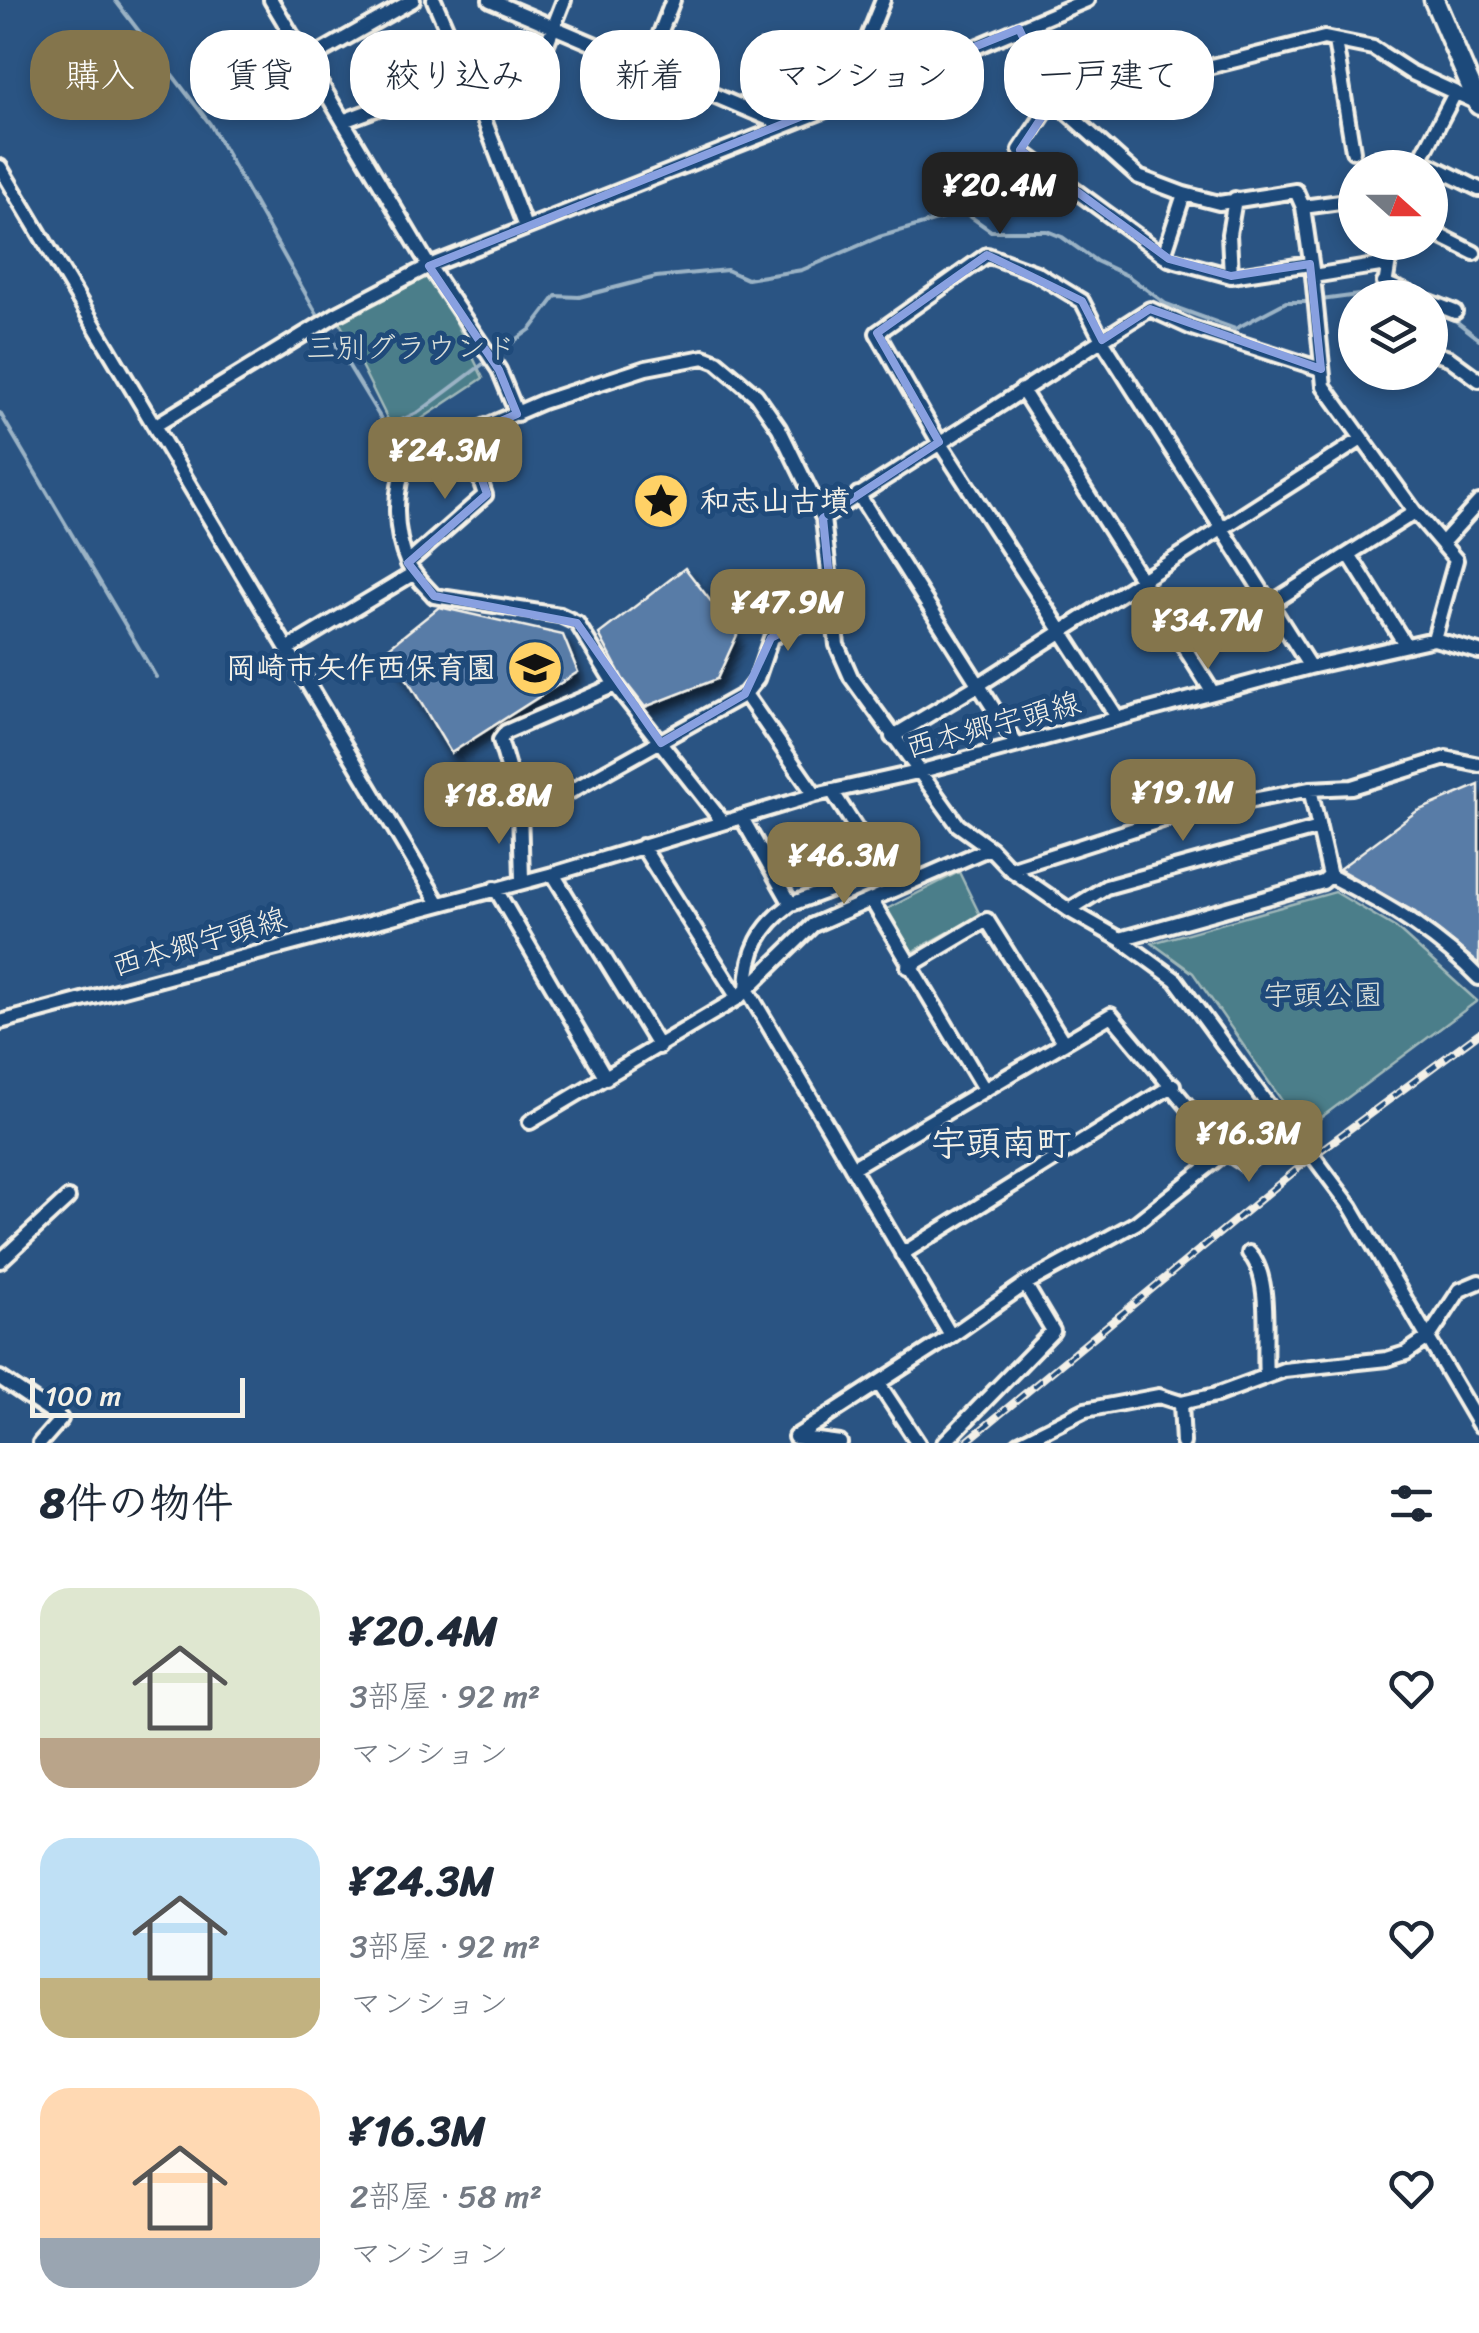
<!DOCTYPE html>
<html lang="ja">
<meta charset="utf-8">
<style>
body{margin:0;font-family:Sriracha,"Klee One",sans-serif;background:#f6f6f7;color:#1f2937;height:100vh;display:flex;flex-direction:column;font-size:38px;white-space:nowrap}
*{box-sizing:border-box;margin:0}
p{font-size:32px;color:#747a83}
.icon{flex:none;width:55px;height:55px;fill:none;stroke:currentColor;stroke-width:2;stroke-linecap:round;stroke-linejoin:round}
.map{position:relative;height:1443px;overflow:hidden}
.drawer{display:flex;flex-direction:column;background:#fff;flex:1}
.drawer>*{flex:none}
.guide{position:absolute;left:30px;top:30px;width:1420px;height:90px;display:flex;gap:20px}
.needle{width:65px;rotate:111deg}
.controls{position:absolute;left:1338px;top:150px;display:grid;gap:20px}
.controls a{display:grid;place-items:center;width:110px;height:110px;border-radius:50%;background:#fff;box-shadow:0 5px 15px #0003;font-size:50px}
.scale{position:absolute;left:30px;bottom:25px;width:215px;box-sizing:border-box;padding-left:10px;border:5px solid #f4f1e8;border-top:0;font-size:28px;line-height:35px;white-space:nowrap;color:#f4f1e8;-webkit-text-stroke:8px #1f4a7a;paint-order:stroke}
.price{position:absolute;translate:-50% -85px;padding:0 22px;border-radius:20px;background:#84754c;color:#fff;font-size:32px;line-height:65px;filter:drop-shadow(0 2px 5px #0008)}
.price::after{content:'';position:absolute;left:50%;top:60px;width:30px;height:22px;margin-left:-15px;background:inherit;clip-path:polygon(0 0,100% 0,50% 100%)}
.price.active{background:#222;color:#fff}
ul{padding:0;list-style:none}
li{display:flex;align-items:center;gap:30px;height:250px;padding:0 40px}
li span{display:grid;place-items:center;flex:none;width:280px;height:200px;border-radius:30px;color:#555}
li>.icon{margin-inline-start:auto}
span .icon{width:120px;height:120px;fill:#fffc;stroke-width:1}
li b{font-size:42px}
h2{display:flex;justify-content:space-between;align-items:center;height:120px;padding:0 40px;font-size:42px}
.chip{padding:0 35px;border-radius:40px;background:#fff;box-shadow:0 5px 15px #0003;font-size:35px;line-height:90px}
.chip.active{background:#84754c;color:#fff}
.map>svg:first-child{display:block}
.green{fill:#4c7e8a;stroke:#a0b8b9;stroke-width:2.5}
.lines{fill:none;stroke-linecap:round;stroke-linejoin:round}
.stream{stroke:#9bb3c5;stroke-width:4}
.building{fill:#587ba7;stroke:#f4f1e8;stroke-width:2.5;filter:url(#shadow)}
.street-casing{stroke:#f4f1e8;stroke-width:20}
.secondary-casing{stroke:#f4f1e8;stroke-width:25}
.street{stroke:#1f4a7a;stroke-width:12}
.secondary{stroke:#1f4a7a;stroke-width:18}
.rail-casing{stroke:#f4f1e8;stroke-width:8}
.rail{stroke:#1f4a7a;stroke-width:4;stroke-dasharray:11;stroke-linecap:butt}
.marked{fill:none;stroke:#88a0e0;stroke-width:8;stroke-linejoin:round}
.labels{text-anchor:middle;dominant-baseline:central;stroke-width:10;stroke-linejoin:round;paint-order:stroke}
.park-label{font-size:30px;fill:#dbe0da;stroke:#1f4a7a}
.poi-label{font-size:30px;font-weight:bold;fill:#f4f1e8;stroke:#1f4a7a;text-anchor:start}
.street-label{font-size:30px;fill:#f4f1e8;stroke:#1f4a7a}
.quarter-label{font-size:35px;font-weight:bold;fill:#f4f1e8;stroke:#1f4a7a}
</style>
<div class="map">
<svg width="1479" height="1443" viewBox="0 0 1479 1443">
<defs>
<filter id="shadow"><feDropShadow dx="5" dy="9" stdDeviation="5" flood-color="#0009"/></filter>
</defs>
<rect width="100%" height="100%" fill="#2a5483"/>
<filter id="ink" filterUnits="userSpaceOnUse"><feTurbulence type="fractalNoise" baseFrequency=".01" numOctaves="2"/><feDisplacementMap in="SourceGraphic" scale="20" xChannelSelector="R" yChannelSelector="G"/><feConvolveMatrix kernelMatrix="1 2 1 2 8 2 1 2 1" color-interpolation-filters="sRGB"/></filter>
<g filter="url(#ink)">
<path class="green" d="M 429,266 L 483,378 L 396,436 L 338,319 Z
M 959,872 L 980,915 L 912,952 L 887,909 Z
M 1335,892 L 1396,928 L 1477,1001 L 1303,1131 L 1193,973 L 1152,943 Z"/>
<g class="lines">
<path class="stream" d="M 115,0 L 210,124 L 313,307 L 386,427 L 419,412 L 487,361
M 1321,300 L 1381,292
M 1430,310 L 1456,321 L 1479,339
M 495,355 L 531,329 L 556,296 L 579,297 L 656,277 L 727,270 L 747,279 L 802,270 L 879,237 L 964,212 L 991,231 L 1047,231 L 1062,237 L 1096,261 L 1128,276 L 1166,304 L 1235,329 L 1286,302 L 1311,302
M 0,413 L 156,677"/>
</g>
<path class="building" d="M 760,41 L 809,61 L 795,88 L 750,65 Z
M 685,568 L 737,635 L 717,679 L 645,707 L 623,679 L 599,634 Z
M 439,607 L 563,635 L 578,672 L 451,753 L 388,648 Z
M 1479,785 L 1479,964 L 1415,912 L 1339,869 L 1417,811 Z"/>
<g class="lines">
<g class="street-casing">
<path id="street" d="M 271,0 L 429,266 L 499,370 L 517,414
M 434,0 L 472,88 L 525,227
M 490,0 L 784,125
M 1019,29 L 1053,100 L 1139,177 L 1184,194 L 1219,203 L 1296,191 L 1303,207 L 1313,276 L 1324,386 L 1415,512 L 1456,560 L 1434,639
M 1335,41 L 1353,151
M 307,60 L 413,0
M 647,67 L 673,0
M 1053,100 L 1020,150 L 1169,259 L 1231,276 L 1310,264
M 841,104 L 883,0
M 1067,112 L 1077,100 L 1324,38 L 1373,48 L 1410,72 L 1478,103
M 343,121 L 546,46 L 564,0
M 1420,160 L 1479,189
M 0,167 L 438,902
M 1416,168 L 1455,93
M 1303,207 L 1355,200
M 1430,231 L 1474,253
M 1164,255 L 1184,194
M 1231,276 L 1229,234 L 1235,199
M 1313,276 L 1386,264
M 1384,283 L 1420,298
M 1383,298 L 1392,242
M 1430,302 L 1455,312
M 1430,352 L 1449,358 L 1479,380
M 1022,390 L 1213,693
M 156,425 L 337,314 L 429,266 L 841,104 L 1087,0
M 858,494 L 1016,744
M 823,518 L 1150,309 L 1192,328 L 1321,369
M 1443,542 L 1479,502
M 1350,556 L 1405,644
M 408,563 L 485,495 L 466,436
M 1270,604 L 1415,512
M 289,648 L 414,573
M 745,694 L 757,679 L 771,638 L 832,607
M 1117,717 L 939,442 L 877,333 L 987,255 L 1036,273 L 1082,301 L 1102,340 L 1310,667
M 892,737 L 980,684 L 1360,440
M 1310,789 L 1330,876
M 832,791 L 883,870 L 922,877
M 520,809 L 541,802 L 546,805 L 745,694 L 815,795
M 742,818 L 791,904 C 760,927 748,950 747,989 L 951,1336
M 722,821 L 615,685 L 577,623 L 560,615 L 434,596 C 425,586 414,576 408,564 C 394,532 393,491 407,460 L 542,402 L 646,368 L 704,357 L 717,362 L 756,395 L 779,428 L 823,518 L 837,645 L 851,677 L 958,825 L 990,848 L 1010,869 L 1069,910 L 1120,939 L 1176,980 L 1287,1131 L 1313,1156 L 1351,1207 L 1479,1425
M 642,846 L 738,998
M 1010,869 L 1181,814 L 1310,789 L 1352,787 L 1446,758 L 1479,765
M 553,874 L 659,1047
M 1330,876 C 1383,902 1438,935 1479,978
M 522,880 L 520,809 L 500,740 L 506,732 L 615,685
M 495,888 L 606,1078
M 872,901 L 984,1089
M 791,904 L 883,870
M 1069,910 L 1106,887 L 1319,828
M 1120,939 L 1323,882 L 1330,876
M 908,967 L 987,920 L 1064,1043
M 0,1022 L 553,874 L 815,795 L 918,772 L 1310,667 L 1434,639 L 1479,652
M 530,1122 L 738,998 L 813,925 L 990,848
M 1226,1152 L 1245,1164 L 1268,1146
M 1249,1253 C 1273,1277 1263,1344 1266,1376
M 902,1254 L 1173,1085
M 0,1261 L 68,1198
M 0,1378 L 61,1419 L 40,1443
M 879,1384 L 918,1443
M 1181,1403 L 1183,1443
M 795,1437 L 951,1336 L 1025,1284 L 1136,1223 L 1226,1152 L 1111,1015 L 852,1168
M 795,1437 L 840,1443
M 944,1443 L 1053,1331 L 1025,1284
M 1019,1443 L 1085,1410 L 1159,1396 L 1181,1403 L 1216,1395 L 1284,1370 L 1387,1359 L 1406,1353 L 1429,1337 L 1460,1290 L 1479,1282"/>
</g>
<g class="secondary-casing">
<path id="secondary" d="M 1434,0 L 1479,105"/>
</g>
<use href="#street" class="street"/>
<use href="#secondary" class="secondary"/>
<g class="rail-casing">
<path id="rail" d="M 965,1443 L 1313,1156 L 1479,1033"/>
</g>
<use href="#rail" class="rail"/>
</g>
</g>
<path class="marked" d="M 1019,29 L 1053,100 L 1020,150 L 1169,259 L 1231,276 L 1310,264 L 1321,369 L 1150,309 L 1102,340 L 1082,301 L 987,255 L 877,333 L 939,442 L 823,518 L 832,607 L 771,638 L 745,694 L 661,743 L 577,623 L 434,596 L 408,563 L 487,494 L 466,436 L 517,414 L 499,370 L 429,266 Z"/>
<defs>
<g id="sight-disc" transform="scale(2.875)"><circle r="9.5" fill="#ffd166" stroke="#1f4a7a"/><path d="M0-6L1.8-2.2L6-1.7L2.9 1.2L3.7 5.4L0 3.3L-3.7 5.4L-2.9 1.2L-6-1.7L-1.8-2.2Z" fill="#111"/></g>
<g id="school-disc" transform="scale(2.875)"><circle r="9.5" fill="#ffd166" stroke="#1f4a7a"/><path d="M0-5L7-2L0 1L-7-2ZM-4 1L0 2.5L4 1V4Q0 6-4 4Z" fill="#111"/></g>
</defs>
<g fill-rule="evenodd">
<use href="#sight-disc" x="661" y="501"/>
<use href="#school-disc" x="535" y="668"/>
</g>
<g class="labels">
<g class="park-label">
<text x="411" y="348">三別グラウンド</text>
<text x="1323" y="995">宇頭公園</text>
</g>
<g class="poi-label">
<text x="700" y="501">和志山古墳</text>
<text x="496" y="668" text-anchor="end">岡崎市矢作西保育園</text>
</g>
<g class="street-label">
<text transform="translate(993 725) rotate(-15)">西本郷宇頭線</text>
<text transform="translate(199 942) rotate(-16)">西本郷宇頭線</text>
</g>
<g class="quarter-label">
<text x="1001" y="1143">宇頭南町</text>
</g>
</g>
</svg>
<div class="controls">
<a><svg class="needle" viewBox="-14 -14 28 28"><path d="M0-13l5 13h-10z" fill="#e53935"/><path d="M0 13l5-13h-10z" fill="#747a83"/></svg></a>
<a><svg class="icon" aria-label="layers" viewBox="0 0 24 24"><path d="M12 4l9 5-9 5-9-5zM3 14l9 5 9-5"/></svg></a>
</div>
<div class="scale">100 m</div>
<b class="price active" style="left:1000px;top:237px">¥20.4M</b>
<b class="price" style="left:445px;top:502px">¥24.3M</b>
<b class="price" style="left:788px;top:654px">¥47.9M</b>
<b class="price" style="left:1208px;top:672px">¥34.7M</b>
<b class="price" style="left:1183px;top:844px">¥19.1M</b>
<b class="price" style="left:499px;top:847px">¥18.8M</b>
<b class="price" style="left:844px;top:907px">¥46.3M</b>
<b class="price" style="left:1249px;top:1185px">¥16.3M</b>
<div class="guide">
<a class="chip active">購入</a>
<a class="chip">賃貸</a>
<a class="chip">絞り込み</a>
<a class="chip">新着</a>
<a class="chip">マンション</a>
<a class="chip">一戸建て</a>
</div>
</div>
<section class="drawer">
<h2>8件の物件<svg class="icon" aria-label="filters" viewBox="0 0 24 24"><path d="M4 7h16M4 17h16"/><circle cx="9" cy="7" r="2"/><circle cx="15" cy="17" r="2"/></svg></h2>
<ul>
<li><span style="background:linear-gradient(#dfe7d0 75%,#b9a48a 0)"><svg class="icon" aria-label="home" viewBox="0 0 24 24"><path d="M3 11l9-7 9 7M6 9v11h12V9"/></svg></span><div><b>¥20.4M</b><p>3部屋 · 92 m²</p><p>マンション</p></div><svg class="icon" aria-label="heart" viewBox="0 0 24 24"><path d="M12 20l-8-8c-3-5 5-10 8-4 3-6 11-1 8 4z"/></svg></li>
<li><span style="background:linear-gradient(#bfe0f5 70%,#c2b280 0)"><svg class="icon" aria-label="home" viewBox="0 0 24 24"><path d="M3 11l9-7 9 7M6 9v11h12V9"/></svg></span><div><b>¥24.3M</b><p>3部屋 · 92 m²</p><p>マンション</p></div><svg class="icon" aria-label="heart" viewBox="0 0 24 24"><path d="M12 20l-8-8c-3-5 5-10 8-4 3-6 11-1 8 4z"/></svg></li>
<li><span style="background:linear-gradient(#ffd9b3 75%,#9aa5b1 0)"><svg class="icon" aria-label="home" viewBox="0 0 24 24"><path d="M3 11l9-7 9 7M6 9v11h12V9"/></svg></span><div><b>¥16.3M</b><p>2部屋 · 58 m²</p><p>マンション</p></div><svg class="icon" aria-label="heart" viewBox="0 0 24 24"><path d="M12 20l-8-8c-3-5 5-10 8-4 3-6 11-1 8 4z"/></svg></li>
</ul>
</section>
